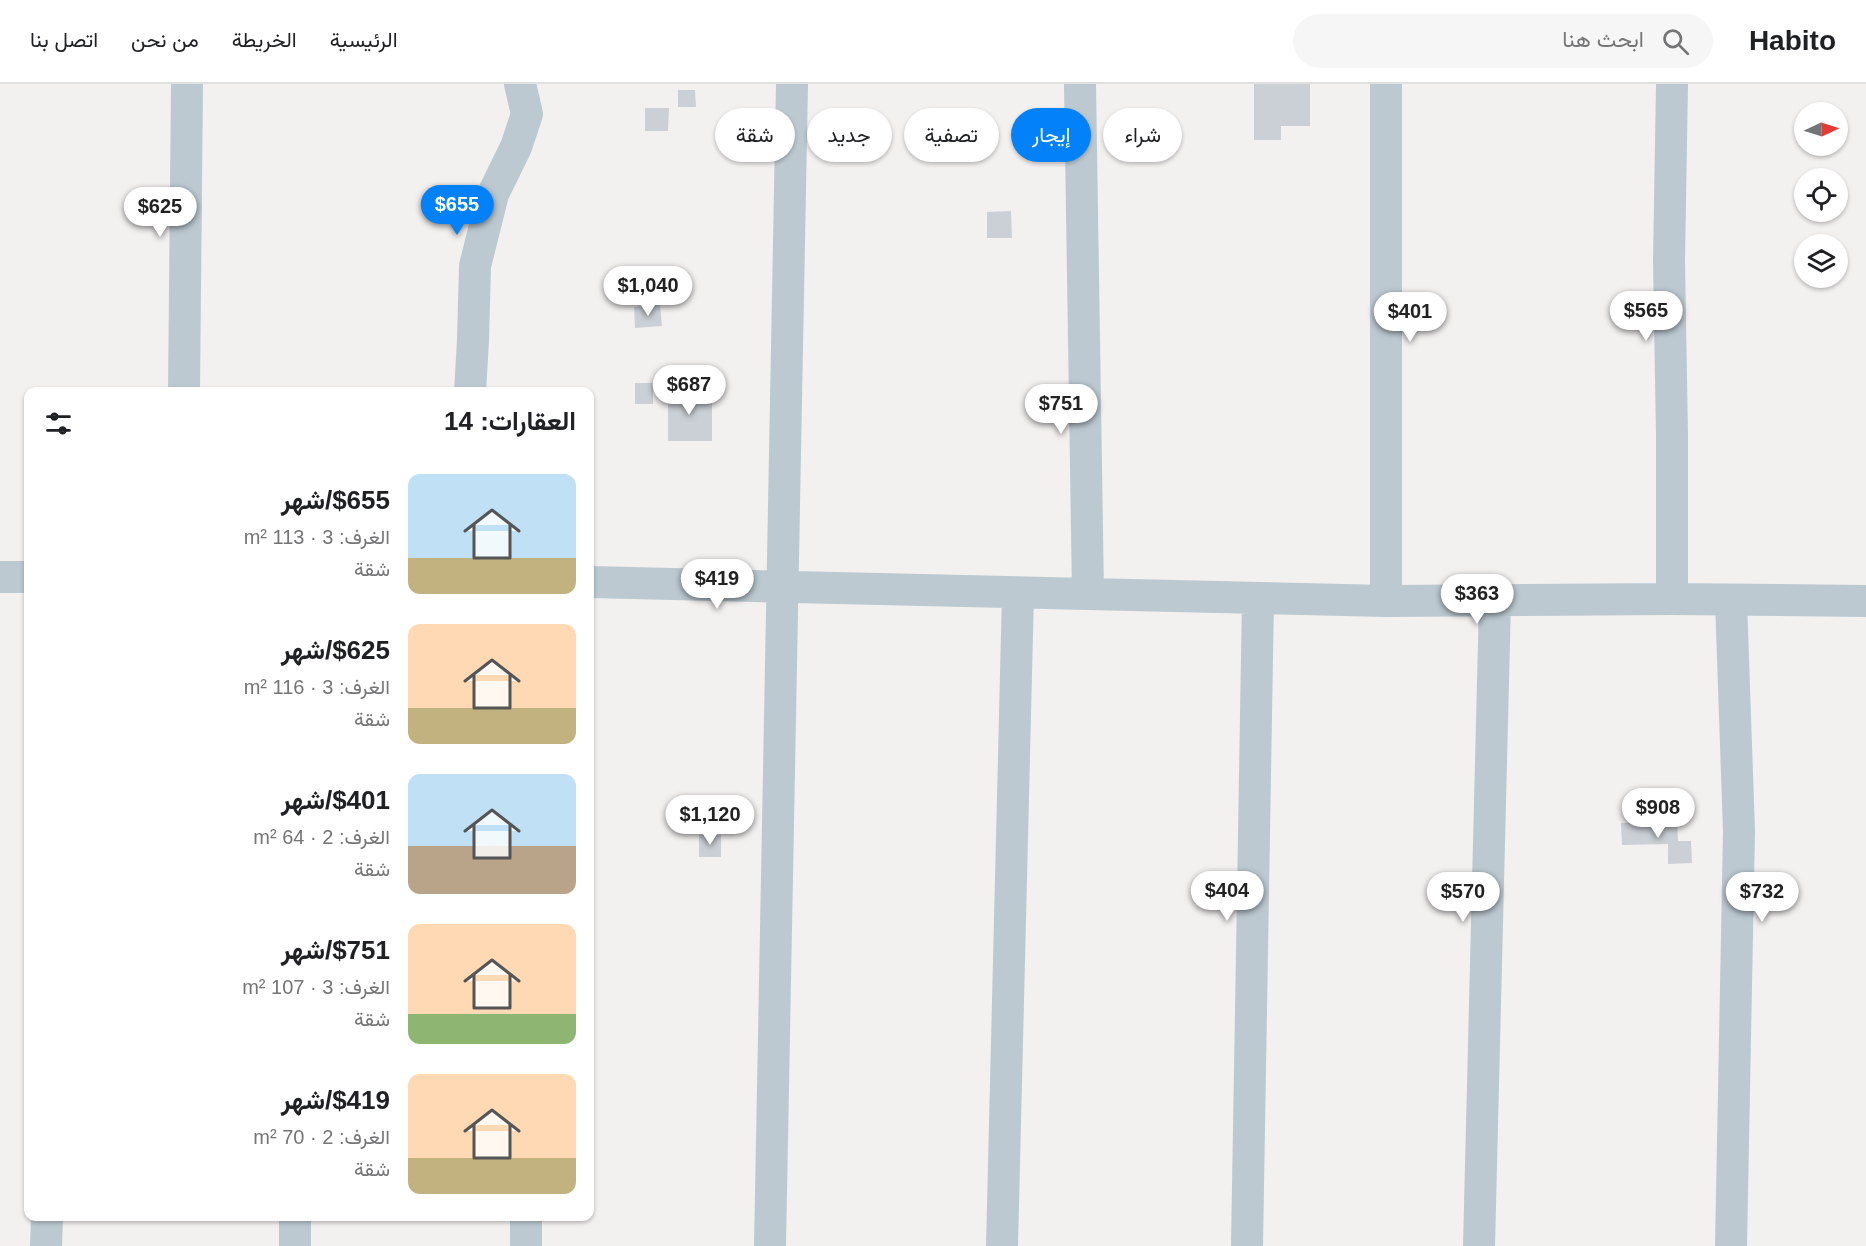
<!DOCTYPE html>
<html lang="ar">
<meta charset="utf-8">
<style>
body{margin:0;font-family:Helvetica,Vazirmatn,sans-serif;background:#f6f6f6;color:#202124;direction:rtl;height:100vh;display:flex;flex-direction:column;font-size:22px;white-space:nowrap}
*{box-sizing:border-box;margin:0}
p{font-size:20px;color:#757577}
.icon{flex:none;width:33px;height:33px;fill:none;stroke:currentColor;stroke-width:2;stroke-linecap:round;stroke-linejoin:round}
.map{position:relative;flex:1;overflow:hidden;direction:ltr}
.sheet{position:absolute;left:24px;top:303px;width:570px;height:834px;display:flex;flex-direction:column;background:#fff;border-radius:12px;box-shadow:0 2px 4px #0004;direction:rtl}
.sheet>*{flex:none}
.hud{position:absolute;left:612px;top:24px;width:570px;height:54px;direction:rtl;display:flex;gap:12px}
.needle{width:39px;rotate:86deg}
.buttons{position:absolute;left:1794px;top:18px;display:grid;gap:12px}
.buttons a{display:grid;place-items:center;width:54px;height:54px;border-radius:50%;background:#fff;box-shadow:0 2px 4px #0004;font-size:30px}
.price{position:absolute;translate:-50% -51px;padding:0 14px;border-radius:21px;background:#fff;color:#222;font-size:20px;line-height:39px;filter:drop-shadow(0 2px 3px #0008)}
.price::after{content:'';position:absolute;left:50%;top:36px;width:18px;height:14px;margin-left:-9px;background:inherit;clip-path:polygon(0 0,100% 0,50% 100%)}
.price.current{background:#0381f9;color:#fff}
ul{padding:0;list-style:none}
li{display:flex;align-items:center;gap:18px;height:150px;padding:0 18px}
li span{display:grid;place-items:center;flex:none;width:168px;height:120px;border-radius:12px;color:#555}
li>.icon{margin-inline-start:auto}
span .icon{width:72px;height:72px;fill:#fffc;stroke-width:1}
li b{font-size:26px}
h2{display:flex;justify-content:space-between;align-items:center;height:72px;padding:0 18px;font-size:26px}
.chip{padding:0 21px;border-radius:27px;background:#fff;box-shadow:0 2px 4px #0004;font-size:21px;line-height:54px}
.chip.current{background:#0381f9;color:#fff}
header{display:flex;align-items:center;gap:36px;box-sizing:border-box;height:84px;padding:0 30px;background:#fff;border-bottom:2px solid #e0e0e0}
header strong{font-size:28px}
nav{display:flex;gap:33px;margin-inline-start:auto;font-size:21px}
.search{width:420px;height:54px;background:#f6f6f6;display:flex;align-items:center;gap:15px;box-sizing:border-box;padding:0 21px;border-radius:33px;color:#757577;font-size:22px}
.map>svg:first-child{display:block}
.building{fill:#cbd0d6}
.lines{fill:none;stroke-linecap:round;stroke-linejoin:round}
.street{stroke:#bcc9d1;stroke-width:32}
</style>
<header>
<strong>Habito</strong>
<div class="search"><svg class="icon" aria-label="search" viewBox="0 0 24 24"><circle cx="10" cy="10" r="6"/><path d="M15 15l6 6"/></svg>ابحث هنا</div>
<nav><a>الرئيسية</a><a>الخريطة</a><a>من نحن</a><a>اتصل بنا</a></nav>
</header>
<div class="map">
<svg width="1866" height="1162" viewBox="0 0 1866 1162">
<rect width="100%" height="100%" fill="#f3f0f0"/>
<path class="building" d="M 1254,0 L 1310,0 L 1310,42 L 1281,42 L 1281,56 L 1254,56 Z
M 678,6 L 695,6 L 696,23 L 678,23 Z
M 645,24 L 669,24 L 668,47 L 645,47 Z
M 1011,127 L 1012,154 L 987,154 L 987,128 Z
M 660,221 L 662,242 L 635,244 L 634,223 Z
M 635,299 L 653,299 L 653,320 L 635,320 Z
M 690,304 L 690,311 L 712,311 L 712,357 L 668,357 L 668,305 Z
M 678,717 L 698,717 L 699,739 L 679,740 Z
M 1677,738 L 1678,757 L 1691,757 L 1692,779 L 1668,780 L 1668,760 L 1622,761 L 1621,739 Z
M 699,751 L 721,751 L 721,773 L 699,773 Z"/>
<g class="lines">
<path class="street" d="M 1386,0 L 1386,517
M 1672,0 L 1669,177 L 1672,352 L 1672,515
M 184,308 L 187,0
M 470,308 L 473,256 L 475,182 L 493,110 L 516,63 L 527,30 L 520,0
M 0,493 L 28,493
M 590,498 L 1088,510 L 1080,0
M 1088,510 L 1386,517 L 1672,515 L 1866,517
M 526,1132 L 526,1162
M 46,1162 L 47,1132
M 295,1162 L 295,1132
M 770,1162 L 792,0
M 1002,1162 L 1018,509
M 1247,1162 L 1258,514
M 1479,1162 L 1495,517
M 1731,1162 L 1739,747 L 1731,516"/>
</g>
</svg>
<div class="buttons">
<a><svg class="needle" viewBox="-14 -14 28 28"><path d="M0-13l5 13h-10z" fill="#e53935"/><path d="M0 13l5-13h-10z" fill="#757577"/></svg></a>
<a><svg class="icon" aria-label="locate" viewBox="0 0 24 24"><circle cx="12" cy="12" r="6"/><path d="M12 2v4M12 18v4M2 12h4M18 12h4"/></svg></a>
<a><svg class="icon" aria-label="layers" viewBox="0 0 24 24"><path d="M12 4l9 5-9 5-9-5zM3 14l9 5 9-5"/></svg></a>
</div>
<b class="price current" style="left:457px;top:152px">$655</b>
<b class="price" style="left:160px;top:154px">$625</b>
<b class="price" style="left:648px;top:233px">$1,040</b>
<b class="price" style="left:1646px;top:258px">$565</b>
<b class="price" style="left:1410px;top:259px">$401</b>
<b class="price" style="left:689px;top:332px">$687</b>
<b class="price" style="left:1061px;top:351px">$751</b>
<b class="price" style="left:717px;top:526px">$419</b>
<b class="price" style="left:1477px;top:541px">$363</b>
<b class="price" style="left:1658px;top:755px">$908</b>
<b class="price" style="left:710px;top:762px">$1,120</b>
<b class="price" style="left:1227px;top:838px">$404</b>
<b class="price" style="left:1463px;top:839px">$570</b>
<b class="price" style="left:1762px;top:839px">$732</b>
<div class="hud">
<a class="chip">شراء</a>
<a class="chip current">إيجار</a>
<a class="chip">تصفية</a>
<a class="chip">جديد</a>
<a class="chip">شقة</a>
</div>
<section class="sheet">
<h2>العقارات: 14<svg class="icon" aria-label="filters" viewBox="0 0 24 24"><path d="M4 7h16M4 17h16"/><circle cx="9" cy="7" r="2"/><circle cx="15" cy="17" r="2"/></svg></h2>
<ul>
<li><span style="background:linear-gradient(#bfe0f5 70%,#c2b280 0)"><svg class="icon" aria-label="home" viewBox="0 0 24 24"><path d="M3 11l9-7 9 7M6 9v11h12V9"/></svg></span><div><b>$655/شهر</b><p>الغرف: 3 · 113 m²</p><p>شقة</p></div></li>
<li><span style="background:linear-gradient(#ffd9b3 70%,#c2b280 0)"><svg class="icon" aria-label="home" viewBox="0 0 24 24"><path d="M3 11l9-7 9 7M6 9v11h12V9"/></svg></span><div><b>$625/شهر</b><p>الغرف: 3 · 116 m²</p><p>شقة</p></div></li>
<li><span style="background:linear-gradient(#bfe0f5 60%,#b9a48a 0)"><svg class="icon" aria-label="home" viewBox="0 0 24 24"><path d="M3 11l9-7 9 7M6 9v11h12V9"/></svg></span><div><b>$401/شهر</b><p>الغرف: 2 · 64 m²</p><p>شقة</p></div></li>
<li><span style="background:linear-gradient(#ffd9b3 75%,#8fb573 0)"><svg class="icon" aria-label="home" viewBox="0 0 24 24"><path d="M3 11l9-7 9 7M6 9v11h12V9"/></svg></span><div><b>$751/شهر</b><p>الغرف: 3 · 107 m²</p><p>شقة</p></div></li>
<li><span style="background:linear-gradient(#ffd9b3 70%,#c2b280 0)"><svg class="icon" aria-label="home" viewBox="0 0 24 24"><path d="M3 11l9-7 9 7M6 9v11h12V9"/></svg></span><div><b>$419/شهر</b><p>الغرف: 2 · 70 m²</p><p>شقة</p></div></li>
</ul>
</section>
</div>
